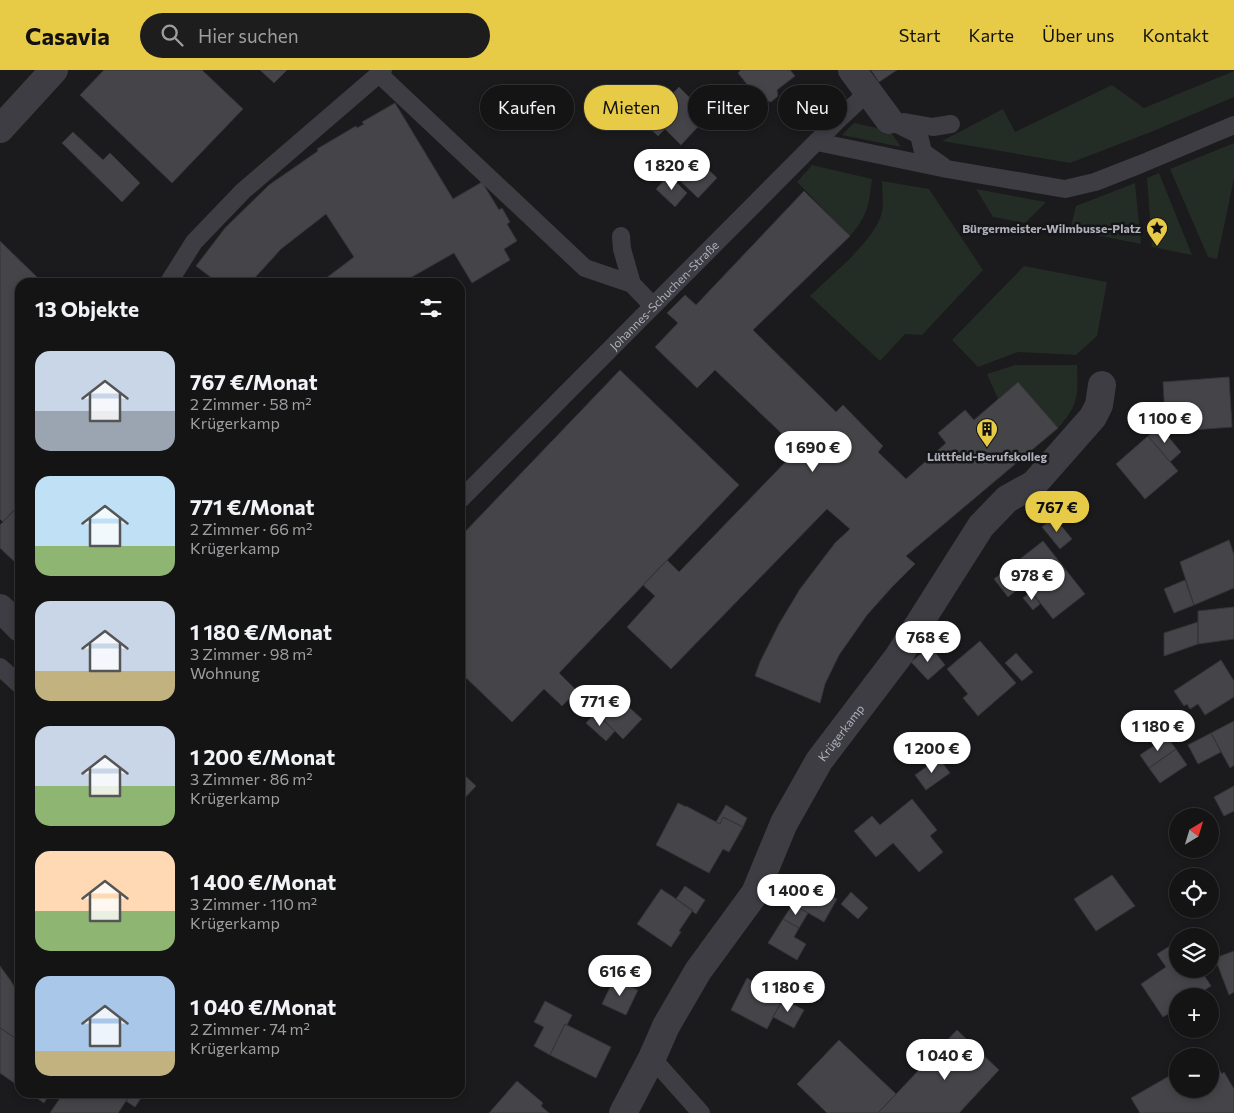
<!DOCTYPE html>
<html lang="de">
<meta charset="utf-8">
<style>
body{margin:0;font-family:Commissioner,sans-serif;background:#1d1d1e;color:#f1f3f6;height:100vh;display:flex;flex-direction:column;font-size:19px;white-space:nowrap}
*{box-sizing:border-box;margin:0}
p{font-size:16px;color:#9d9ea0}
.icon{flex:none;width:28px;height:28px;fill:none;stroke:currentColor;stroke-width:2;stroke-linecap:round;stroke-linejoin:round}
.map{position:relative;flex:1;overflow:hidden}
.side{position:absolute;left:15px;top:208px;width:450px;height:820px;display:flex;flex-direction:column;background:#141415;border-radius:15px;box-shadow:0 2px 8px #0003,0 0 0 1px #333334}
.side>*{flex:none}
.top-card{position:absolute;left:480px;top:15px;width:475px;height:45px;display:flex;gap:10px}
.needle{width:32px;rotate:38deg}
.fabs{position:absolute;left:1169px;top:738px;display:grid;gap:10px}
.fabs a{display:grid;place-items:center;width:50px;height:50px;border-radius:50%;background:#141415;box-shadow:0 2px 8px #0003,0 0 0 1px #333334;font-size:25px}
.price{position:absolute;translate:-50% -42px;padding:0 11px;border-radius:18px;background:#fff;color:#222;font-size:16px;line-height:32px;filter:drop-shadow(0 1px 2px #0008)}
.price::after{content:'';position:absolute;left:50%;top:30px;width:15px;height:11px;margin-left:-8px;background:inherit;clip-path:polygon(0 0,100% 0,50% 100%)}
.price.on{background:#e7cb47;color:#111}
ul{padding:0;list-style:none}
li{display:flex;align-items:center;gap:15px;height:125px;padding:0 20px}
li span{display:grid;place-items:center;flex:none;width:140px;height:100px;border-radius:15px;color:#555}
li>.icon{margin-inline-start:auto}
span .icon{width:60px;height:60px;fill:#fffc;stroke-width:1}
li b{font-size:21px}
h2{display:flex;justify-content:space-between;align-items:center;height:60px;padding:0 20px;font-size:21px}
.tag{padding:0 18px;border-radius:22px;background:#141415;box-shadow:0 2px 8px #0003,0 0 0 1px #333334;font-size:18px;line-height:45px}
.tag.on{background:#e7cb47;color:#111}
header{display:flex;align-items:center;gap:30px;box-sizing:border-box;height:70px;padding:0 25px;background:#e7cb47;color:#111}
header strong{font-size:24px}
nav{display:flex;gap:28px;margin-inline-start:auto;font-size:18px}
.search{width:350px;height:45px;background:#1d1d1e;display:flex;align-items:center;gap:12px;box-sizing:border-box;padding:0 18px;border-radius:28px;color:#9d9ea0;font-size:19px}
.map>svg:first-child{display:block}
.green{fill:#242c26}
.building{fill:#454549;stroke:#353438}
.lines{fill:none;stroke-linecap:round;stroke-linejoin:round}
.service{stroke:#3d3d43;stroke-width:18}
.minor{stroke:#3d3d43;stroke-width:28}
.labels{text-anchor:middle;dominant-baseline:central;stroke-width:5;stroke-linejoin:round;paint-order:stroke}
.poi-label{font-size:12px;font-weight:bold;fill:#aeb0bb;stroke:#161517;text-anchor:end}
.street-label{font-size:12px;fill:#aeb0bb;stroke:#161517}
</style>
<header>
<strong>Casavia</strong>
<div class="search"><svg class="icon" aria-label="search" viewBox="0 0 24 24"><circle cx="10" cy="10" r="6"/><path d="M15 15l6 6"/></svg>Hier suchen</div>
<nav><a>Start</a><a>Karte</a><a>Über uns</a><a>Kontakt</a></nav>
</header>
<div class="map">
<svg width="1234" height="1043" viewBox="0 0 1234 1043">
<rect width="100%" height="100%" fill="#1b1a1c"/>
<path class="green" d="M 1234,1 L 1234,27 L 1151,62 L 1070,93 L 942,71 L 1003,39 L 1015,62 L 1112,15 L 1144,38 Z
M 854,53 L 890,61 L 901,77 L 842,65 Z
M 1234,73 L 1234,109 L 1217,189 L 1208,187 L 1170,99 Z
M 812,95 L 872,109 C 869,134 868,146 850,166 L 797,112 Z
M 1159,103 L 1192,185 L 1152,177 L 1147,108 Z
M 882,111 L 929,119 L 983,200 L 922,265 L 905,264 L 880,291 L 810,226 C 831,205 875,171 882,142 C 884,132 882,120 882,111 Z
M 1135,113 L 1141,174 L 1070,160 L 1076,136 Z
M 976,119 L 1046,132 L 1025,153 L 993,147 Z
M 1024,196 L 1107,212 L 1097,266 L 1076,285 L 1018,282 L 978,297 L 952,270 Z
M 1015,295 L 1077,295 C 1078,325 1079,335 1058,358 L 1018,312 L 998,329 L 987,304 Z"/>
<path class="building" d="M 104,0 L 202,0 L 243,39 L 172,113 L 80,25 Z
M 260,0 L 287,0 L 274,13 Z
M 741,0 L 790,0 L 795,6 L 777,20 L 778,26 L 771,32 L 765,30 L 762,33 L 738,3 Z
M 871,0 L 897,0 L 879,12 Z
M 679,17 L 708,46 L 681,75 L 665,59 L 658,66 L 644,53 Z
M 395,33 L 453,129 L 482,112 L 499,140 L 502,138 L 510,152 L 507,154 L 517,171 L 504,179 L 510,190 L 472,213 L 454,183 L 403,212 L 321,212 L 354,187 L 326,144 L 281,179 L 251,212 L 217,212 L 196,196 L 225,158 L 269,115 L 318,81 L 317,79 L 356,56 L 357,58 L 364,54 L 362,52 Z
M 73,62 L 103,90 L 110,83 L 140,113 L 122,132 L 62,73 Z
M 688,80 L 717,108 L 698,128 L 669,100 Z
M 669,105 L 687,123 L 675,137 L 656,119 Z
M 804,121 L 850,166 L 753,260 L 836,342 L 843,335 L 883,376 L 878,382 L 906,409 L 946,373 L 938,363 L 965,340 L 974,350 L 1018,312 L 1058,358 L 906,486 L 915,494 L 892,517 L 867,545 L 839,585 L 825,614 L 820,633 L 755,606 L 760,592 L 779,554 L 800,519 L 835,473 L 850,459 L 827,439 L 671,599 L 627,557 L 655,526 L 643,515 L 667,490 L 679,502 L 798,379 L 715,300 L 697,318 L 655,277 L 678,253 L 667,243 L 685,225 L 696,235 Z
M 0,171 L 42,212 L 20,212 L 20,434 L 3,452 L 0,449 Z
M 620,300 L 739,415 L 559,603 L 577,621 L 562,636 L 544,619 L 512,652 L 460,602 L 460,467 Z
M 1229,307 L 1232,357 L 1166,362 L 1163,312 Z
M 1160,357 L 1181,382 L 1170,392 L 1148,366 Z
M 1148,366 L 1178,401 L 1145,429 L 1116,394 Z
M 19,435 L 20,436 L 20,497 L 0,478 L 0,455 Z
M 1054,447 L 1072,469 L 1060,479 L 1042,457 Z
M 1229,470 L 1234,485 L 1234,518 L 1194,535 L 1180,492 Z
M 1043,471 L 1085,524 L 1053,549 L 1011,496 Z
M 1011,496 L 1025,514 L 1008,527 L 994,509 Z
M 1185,510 L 1194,535 L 1174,543 L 1164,519 Z
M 1031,522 L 1040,534 L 1033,540 L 1023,528 Z
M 1234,537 L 1234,569 L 1198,574 L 1198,541 Z
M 1198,552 L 1198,574 L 1164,586 L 1164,563 Z
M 980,571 L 1016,613 L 978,646 L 963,628 L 968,624 L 947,599 Z
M 930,576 L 945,595 L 928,610 L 911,592 Z
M 1016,583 L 1033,602 L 1022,611 L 1005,593 Z
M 1221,590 L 1234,611 L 1234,627 L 1205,645 L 1198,634 L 1190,639 L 1187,634 L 1184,636 L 1174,621 Z
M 622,631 L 642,649 L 623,669 L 604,650 Z
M 595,643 L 615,661 L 606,671 L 586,653 Z
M 1234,651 L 1234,695 L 1230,698 L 1211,663 Z
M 1211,663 L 1221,682 L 1198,694 L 1188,675 Z
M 1167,667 L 1176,679 L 1149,698 L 1140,685 Z
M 1176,679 L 1187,695 L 1160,713 L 1149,698 Z
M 939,688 L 950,703 L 926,720 L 915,705 Z
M 460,701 L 476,716 L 460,733 Z
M 1234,716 L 1234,741 L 1224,746 L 1214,727 Z
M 912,729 L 937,760 L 930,766 L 943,782 L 919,802 L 893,773 L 876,787 L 854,761 L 872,746 L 880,755 Z
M 678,733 L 686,737 L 686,736 L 720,754 L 723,747 L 743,757 L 729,782 L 723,779 L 709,803 L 656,775 Z
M 726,735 L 747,748 L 743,757 L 723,747 L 720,754 L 716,752 Z
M 1112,805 L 1135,836 L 1096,861 L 1074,829 Z
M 805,809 L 837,829 L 824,852 L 791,833 Z
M 685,816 L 705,830 L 696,844 L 676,829 Z
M 661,819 L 693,840 L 679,861 L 681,862 L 671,877 L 637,854 Z
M 851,822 L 868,838 L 858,849 L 841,834 Z
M 793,834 L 808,843 L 799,858 L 783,849 Z
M 783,849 L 799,858 L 794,867 L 806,874 L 797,890 L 768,873 Z
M 1178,871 L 1178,899 L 1200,899 L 1211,916 L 1195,926 L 1178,926 L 1178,938 L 1163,947 L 1141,914 L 1166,897 L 1157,884 Z
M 1234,881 L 1234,922 L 1229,925 L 1215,888 Z
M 0,896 L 11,911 L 20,927 L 20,971 L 0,958 Z
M 747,908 L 783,928 L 767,959 L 731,940 Z
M 614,909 L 638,920 L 626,945 L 602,934 Z
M 783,929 L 804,940 L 794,958 L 773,947 Z
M 545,931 L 572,945 L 567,955 L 565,954 L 550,985 L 534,976 L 544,957 L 534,952 Z
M 565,954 L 611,977 L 596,1008 L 550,985 Z
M 0,958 L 20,971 L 20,1017 L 0,1003 Z
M 957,960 L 999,1000 L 959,1043 L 878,1043 Z
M 839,970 L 896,1024 L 878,1043 L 827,1043 L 797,1014 Z
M 1208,982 L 1222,1004 L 1224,1002 L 1234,1019 L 1234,1043 L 1140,1043 L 1131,1028 L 1178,1001 L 1178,1019 L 1210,1019 L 1210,986 L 1201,986 Z
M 517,1011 L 543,1033 L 541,1036 L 549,1043 L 489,1043 Z
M 28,1022 L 51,1022 L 44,1033 Z
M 64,1022 L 132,1022 L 118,1043 L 50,1043 Z
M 132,1022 L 145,1022 L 135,1037 L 126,1031 Z"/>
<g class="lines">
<g class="service">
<path d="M 383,0 L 379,4 L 585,198 L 632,214 L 622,179 L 621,166"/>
<path d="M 889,50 L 919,65 L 923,82 L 943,96"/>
<path d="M 904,52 L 933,57 L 951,54"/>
<path d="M 817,72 L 947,99 L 1065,119 L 1095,112 L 1141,94 L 1234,55"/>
<path d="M 169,212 L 194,172 L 243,121 L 379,4"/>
<path d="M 632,214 L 653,236"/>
<path id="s1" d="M 460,430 L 838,50 L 868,22"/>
<path d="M 0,597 L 20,615"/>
<path d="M 652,988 L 701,1043"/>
</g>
<g class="minor">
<path d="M 852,0 L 889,50"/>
<path d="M 0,59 L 54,0"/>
<path d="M 0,538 L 20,558"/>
<path id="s2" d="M 623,1043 L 652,988 L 666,956 L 698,901 L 755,823 L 784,753 L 819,691 L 898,587 L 981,456 L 1007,429 L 1034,414 L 1093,347 L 1099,335 L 1102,315"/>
</g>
</g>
<defs>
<g id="sight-pin" transform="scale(1.125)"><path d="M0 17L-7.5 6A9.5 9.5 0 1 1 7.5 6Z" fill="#e7cb47" stroke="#161517"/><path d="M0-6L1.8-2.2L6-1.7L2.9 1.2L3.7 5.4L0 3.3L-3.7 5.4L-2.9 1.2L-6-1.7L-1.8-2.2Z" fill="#111"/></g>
<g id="building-pin" transform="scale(1.125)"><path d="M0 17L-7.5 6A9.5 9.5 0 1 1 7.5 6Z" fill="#e7cb47" stroke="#161517"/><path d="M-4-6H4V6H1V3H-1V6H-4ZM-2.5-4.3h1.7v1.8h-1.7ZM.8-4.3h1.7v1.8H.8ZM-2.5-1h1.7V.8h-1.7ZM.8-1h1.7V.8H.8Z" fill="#111"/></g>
</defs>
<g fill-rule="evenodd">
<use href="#sight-pin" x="1157" y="158"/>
<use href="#building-pin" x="987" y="359"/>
</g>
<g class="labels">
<g class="poi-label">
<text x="1141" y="158">Bürgermeister-Wilmbusse-Platz</text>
<text x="987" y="386" text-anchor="middle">Lüttfeld-Berufskolleg</text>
</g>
<g class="street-label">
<text stroke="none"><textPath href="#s1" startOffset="289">Johannes-Schuchen-Straße</textPath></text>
<text stroke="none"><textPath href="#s2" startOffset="440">Krügerkamp</textPath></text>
</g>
</g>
</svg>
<div class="fabs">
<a><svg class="needle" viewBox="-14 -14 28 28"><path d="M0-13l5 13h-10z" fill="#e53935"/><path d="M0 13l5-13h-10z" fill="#9d9ea0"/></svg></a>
<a><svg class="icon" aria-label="locate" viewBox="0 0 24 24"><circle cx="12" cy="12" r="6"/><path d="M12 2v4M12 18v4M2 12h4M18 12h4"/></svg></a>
<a><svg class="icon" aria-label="layers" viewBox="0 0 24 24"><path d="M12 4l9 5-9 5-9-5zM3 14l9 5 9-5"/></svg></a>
<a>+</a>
<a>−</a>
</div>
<b class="price" style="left:672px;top:121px">1 820 €</b>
<b class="price" style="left:1165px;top:374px">1 100 €</b>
<b class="price" style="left:813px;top:403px">1 690 €</b>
<b class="price on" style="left:1057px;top:463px">767 €</b>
<b class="price" style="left:1032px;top:531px">978 €</b>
<b class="price" style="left:928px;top:593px">768 €</b>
<b class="price" style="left:600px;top:657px">771 €</b>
<b class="price" style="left:1158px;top:682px">1 180 €</b>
<b class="price" style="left:932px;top:704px">1 200 €</b>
<b class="price" style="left:796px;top:846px">1 400 €</b>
<b class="price" style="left:620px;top:927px">616 €</b>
<b class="price" style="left:788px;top:943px">1 180 €</b>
<b class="price" style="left:945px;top:1011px">1 040 €</b>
<div class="top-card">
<a class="tag">Kaufen</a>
<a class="tag on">Mieten</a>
<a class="tag">Filter</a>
<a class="tag">Neu</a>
</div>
<section class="side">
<h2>13 Objekte<svg class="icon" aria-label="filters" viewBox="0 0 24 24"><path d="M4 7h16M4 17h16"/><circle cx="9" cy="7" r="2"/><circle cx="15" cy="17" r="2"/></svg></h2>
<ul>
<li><span style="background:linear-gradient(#c9d6e8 60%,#9aa5b1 0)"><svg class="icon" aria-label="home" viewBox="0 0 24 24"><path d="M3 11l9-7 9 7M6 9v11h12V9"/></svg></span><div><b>767 €/Monat</b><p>2 Zimmer · 58 m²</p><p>Krügerkamp</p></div></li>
<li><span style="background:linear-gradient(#bfe0f5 70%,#8fb573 0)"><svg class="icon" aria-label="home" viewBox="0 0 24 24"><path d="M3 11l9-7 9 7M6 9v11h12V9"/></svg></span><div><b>771 €/Monat</b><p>2 Zimmer · 66 m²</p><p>Krügerkamp</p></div></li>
<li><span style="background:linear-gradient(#c9d6e8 70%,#c2b280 0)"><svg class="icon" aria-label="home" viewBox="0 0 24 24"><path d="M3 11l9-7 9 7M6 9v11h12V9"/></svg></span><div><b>1 180 €/Monat</b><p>3 Zimmer · 98 m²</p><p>Wohnung</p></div></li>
<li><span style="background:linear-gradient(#c9d6e8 60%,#8fb573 0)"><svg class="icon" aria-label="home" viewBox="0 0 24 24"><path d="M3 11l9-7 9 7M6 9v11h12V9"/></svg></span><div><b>1 200 €/Monat</b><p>3 Zimmer · 86 m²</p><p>Krügerkamp</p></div></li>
<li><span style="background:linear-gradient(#ffd9b3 60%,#8fb573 0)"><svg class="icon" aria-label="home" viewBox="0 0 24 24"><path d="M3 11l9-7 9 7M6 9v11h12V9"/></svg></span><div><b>1 400 €/Monat</b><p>3 Zimmer · 110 m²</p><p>Krügerkamp</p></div></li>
<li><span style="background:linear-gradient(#a9c7e8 75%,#c2b280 0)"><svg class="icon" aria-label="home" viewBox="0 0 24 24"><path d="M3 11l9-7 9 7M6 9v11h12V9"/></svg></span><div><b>1 040 €/Monat</b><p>2 Zimmer · 74 m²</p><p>Krügerkamp</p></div></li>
</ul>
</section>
</div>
